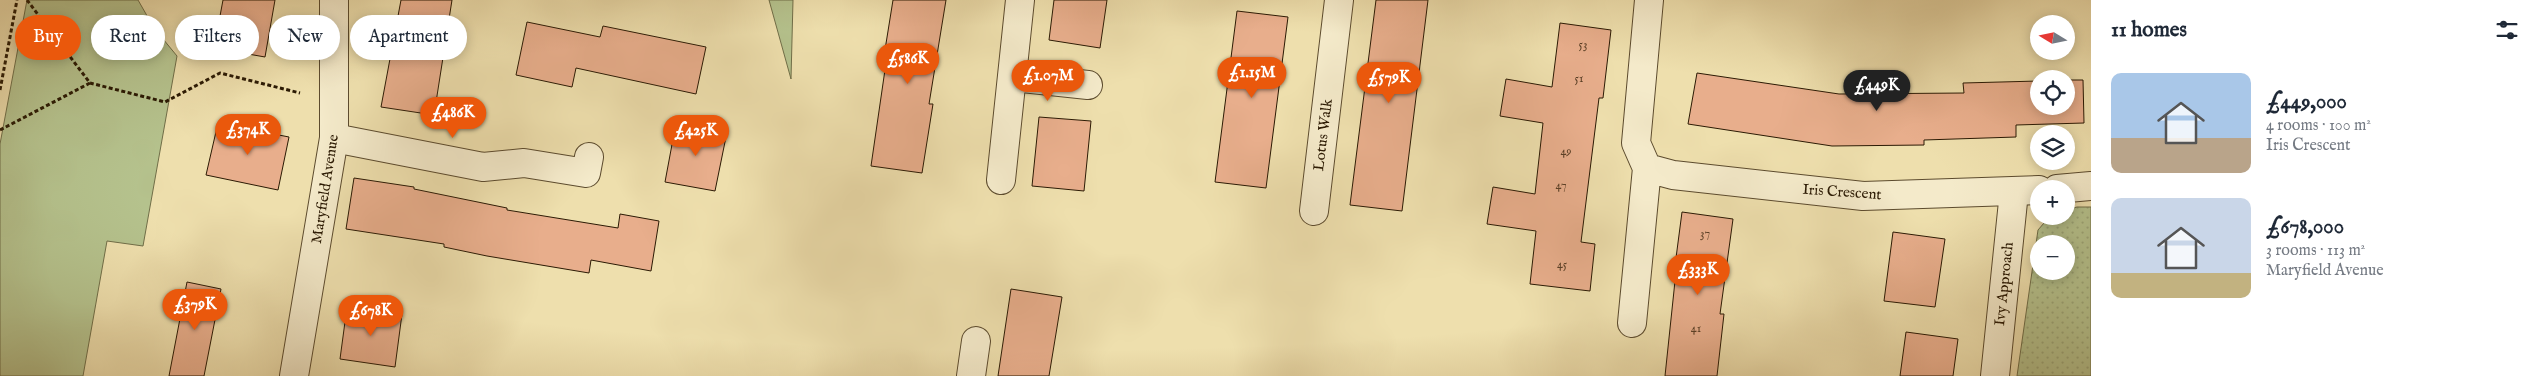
<!DOCTYPE html>
<meta charset="utf-8">
<style>
body{margin:0;font-family:"IM FELL English",serif;background:#f6f6f7;color:#1f2937;height:100vh;display:flex;flex-direction:column;font-size:19px;white-space:nowrap}
*{box-sizing:border-box;margin:0}
p{font-size:16px;color:#747a83}
.icon{flex:none;width:28px;height:28px;fill:none;stroke:currentColor;stroke-width:2;stroke-linecap:round;stroke-linejoin:round}
.map{position:relative;flex:1;overflow:hidden}
.drawer{display:flex;flex-direction:column;background:#fff;width:450px}
.drawer>*{flex:none}
.top-card{position:absolute;left:15px;top:15px;width:475px;height:45px;display:flex;gap:10px}
.needle{width:32px;rotate:280deg}
.controls{position:absolute;left:2030px;top:15px;display:grid;gap:10px}
.controls a{display:grid;place-items:center;width:45px;height:45px;border-radius:50%;background:#fff;box-shadow:0 2px 12px #0003;font-size:25px}
.price{position:absolute;translate:-50% -42px;padding:0 11px;border-radius:18px;background:#ea580c;color:#fff;font-size:16px;line-height:32px;filter:drop-shadow(0 1px 2px #0008)}
.price::after{content:'';position:absolute;left:50%;top:30px;width:15px;height:11px;margin-left:-8px;background:inherit;clip-path:polygon(0 0,100% 0,50% 100%)}
.price.on{background:#222;color:#fff}
ul{padding:0;list-style:none}
li{display:flex;align-items:center;gap:15px;height:125px;padding:0 20px}
li span{display:grid;place-items:center;flex:none;width:140px;height:100px;border-radius:10px;color:#555}
li>.icon{margin-inline-start:auto}
span .icon{width:60px;height:60px;fill:#fffc;stroke-width:1}
li b{font-size:21px}
h2{display:flex;justify-content:space-between;align-items:center;height:60px;padding:0 20px;font-size:21px}
.chip{padding:0 18px;border-radius:22px;background:#fff;box-shadow:0 2px 12px #0003;font-size:18px;line-height:45px}
.chip.on{background:#ea580c;color:#fff}
main{display:flex;flex:1;min-height:0}
.map>svg:first-child{display:block}
.grass{fill:#b5c28d;stroke:#706e48}
.park{fill:url(#park-dots);stroke:#706e48;fill-rule:evenodd}
.building{fill:#e8ae8c;stroke:#2b1a04}
.lines{fill:none;stroke-linecap:round;stroke-linejoin:round}
.minor-casing{stroke:#5c4b2e;stroke-width:30}
.path{stroke:#2b1a04;stroke-width:3;stroke-dasharray:4 2.5;stroke-linecap:butt}
.minor{stroke:#f4eaca;stroke-width:28}
.labels{text-anchor:middle;dominant-baseline:central;stroke-width:5;stroke-linejoin:round;paint-order:stroke}
.number-label{font-size:12px;fill:#5a3f26}
.street-label{font-size:15px;fill:#2b1a04;stroke:#f4eaca}
</style>
<main>
<div class="map">
<svg width="2091" height="376" viewBox="0 0 2091 376">
<defs>
<pattern id="park-dots" width="8" height="8" patternUnits="userSpaceOnUse" patternTransform="scale(1.25)"><rect width="8" height="8" fill="#b5c28d"/><path d="M2 2h.1M6 6h.1" fill="none" stroke="#9ca678" stroke-width="1.8" stroke-linecap="round"/></pattern>
</defs>
<rect width="100%" height="100%" fill="#eedfad"/>
<filter id="stains"><feTurbulence type="fractalNoise" baseFrequency=".004" numOctaves="4"/><feColorMatrix values="0 0 0 0 .2 0 0 0 0 .09 0 0 0 0 .02 0 0 0 .5 -.17"/></filter>
<radialGradient id="worn" r=".72"><stop offset=".6" stop-color="#630" stop-opacity="0"/><stop offset="1" stop-color="#630" stop-opacity=".3"/></radialGradient>
<path class="grass" d="M 27,0 L 138,0 L 154,28 L 177,56 L 143,246 L 107,241 L 83,376 L 0,376 L 0,144 Z
M 769,0 L 793,0 L 791,79 Z"/>
<path class="park" d="M 2077,207 L 2091,207 L 2091,376 L 2017,376 L 2038,230 L 2050,216 L 2066,216 L 2066,210 ZM 2039,244 L 2066,244 L 2066,271 L 2039,271 Z"/>
<path class="building" d="M 223,0 L 275,0 L 265,57 L 214,48 Z
M 401,0 L 452,0 L 434,115 L 381,107 Z
M 893,0 L 946,0 L 929,104 L 933,104 L 922,173 L 871,166 L 887,56 L 884,56 Z
M 1054,0 L 1107,0 L 1100,48 L 1049,40 Z
M 1376,0 L 1428,0 L 1402,211 L 1350,205 Z
M 1237,11 L 1288,17 L 1266,188 L 1215,182 Z
M 527,22 L 600,37 L 603,26 L 706,47 L 696,94 L 576,68 L 572,87 L 516,75 Z
M 1560,23 L 1611,30 L 1603,98 L 1599,98 L 1581,242 L 1595,244 L 1590,291 L 1530,284 L 1536,231 L 1487,224 L 1493,187 L 1535,194 L 1543,123 L 1500,116 L 1506,79 L 1552,87 Z
M 1697,73 L 1839,94 L 1964,93 L 1963,83 L 2039,81 L 2039,106 L 2066,106 L 2066,80 L 2083,80 L 2084,123 L 2016,125 L 2016,137 L 1924,140 L 1924,145 L 1832,146 L 1688,124 Z
M 1039,117 L 1091,121 L 1084,191 L 1032,186 Z
M 218,123 L 289,137 L 278,190 L 206,175 Z
M 676,123 L 727,132 L 715,191 L 665,182 Z
M 354,178 L 414,187 L 414,189 L 507,208 L 507,210 L 618,228 L 620,214 L 659,221 L 651,271 L 591,260 L 589,273 L 487,256 L 444,247 L 444,244 L 346,229 Z
M 1682,212 L 1733,219 L 1720,314 L 1724,314 L 1717,376 L 1665,376 L 1675,281 L 1673,281 Z
M 1893,232 L 1945,239 L 1935,307 L 1884,301 Z
M 187,282 L 221,289 L 204,376 L 169,376 Z
M 1011,289 L 1062,297 L 1049,376 L 998,376 Z
M 347,307 L 402,314 L 395,367 L 340,359 Z
M 1906,332 L 1958,339 L 1953,376 L 1900,376 Z"/>
<g class="lines">
<g class="minor-casing">
<path id="minor" d="M 1649,0 L 1636,143 L 1647,168 L 1673,175 L 1863,196 L 2039,190
M 1012,77 L 1088,85
M 334,138 L 483,167 L 524,163 L 586,173 L 589,157
M 1001,180 L 1020,0
M 2057,189 L 2091,186
M 1314,211 L 1339,0
M 1632,323 L 1647,168
M 294,376 L 334,138 L 334,0
M 971,376 L 976,341
M 1995,376 L 2014,192"/>
</g>
<path class="path" d="M 27,0 L 90,83 L 165,102 L 220,73 L 300,93
M 0,90 L 17,0
M 0,130 L 90,83"/>
<use href="#minor" class="minor"/>
</g>
<g class="labels">
<g class="number-label">
<text x="1583" y="44">53</text>
<text x="1579" y="78">51</text>
<text x="1566" y="151">49</text>
<text x="1561" y="185">47</text>
<text x="1705" y="233">37</text>
<text x="1562" y="264">45</text>
<text x="1696" y="328">41</text>
</g>
<g class="street-label">
<text transform="translate(1323 135) rotate(-83)">Lotus Walk</text>
<text transform="translate(325 189) rotate(-81)">Maryfield Avenue</text>
<text transform="translate(1842 192) rotate(4)">Iris Crescent</text>
<text transform="translate(2004 284) rotate(-84)">Ivy Approach</text>
</g>
</g>
<rect width="100%" height="100%" filter="url(#stains)"/>
<rect width="100%" height="100%" fill="url(#worn)"/>
</svg>
<div class="controls">
<a><svg class="needle" viewBox="-14 -14 28 28"><path d="M0-13l5 13h-10z" fill="#e53935"/><path d="M0 13l5-13h-10z" fill="#747a83"/></svg></a>
<a><svg class="icon" aria-label="locate" viewBox="0 0 24 24"><circle cx="12" cy="12" r="6"/><path d="M12 2v4M12 18v4M2 12h4M18 12h4"/></svg></a>
<a><svg class="icon" aria-label="layers" viewBox="0 0 24 24"><path d="M12 4l9 5-9 5-9-5zM3 14l9 5 9-5"/></svg></a>
<a>+</a>
<a>−</a>
</div>
<b class="price" style="left:908px;top:85px">£586K</b>
<b class="price" style="left:1252px;top:99px">£1.15M</b>
<b class="price" style="left:1048px;top:102px">£1.07M</b>
<b class="price" style="left:1389px;top:104px">£579K</b>
<b class="price on" style="left:1877px;top:112px">£449K</b>
<b class="price" style="left:453px;top:139px">£486K</b>
<b class="price" style="left:248px;top:156px">£374K</b>
<b class="price" style="left:696px;top:157px">£425K</b>
<b class="price" style="left:1698px;top:296px">£333K</b>
<b class="price" style="left:195px;top:331px">£379K</b>
<b class="price" style="left:371px;top:337px">£678K</b>
<div class="top-card">
<a class="chip on">Buy</a>
<a class="chip">Rent</a>
<a class="chip">Filters</a>
<a class="chip">New</a>
<a class="chip">Apartment</a>
</div>
</div>
<section class="drawer">
<h2>11 homes<svg class="icon" aria-label="filters" viewBox="0 0 24 24"><path d="M4 7h16M4 17h16"/><circle cx="9" cy="7" r="2"/><circle cx="15" cy="17" r="2"/></svg></h2>
<ul>
<li><span style="background:linear-gradient(#a9c7e8 65%,#b9a48a 0)"><svg class="icon" aria-label="home" viewBox="0 0 24 24"><path d="M3 11l9-7 9 7M6 9v11h12V9"/></svg></span><div><b>£449,000</b><p>4 rooms · 100 m²</p><p>Iris Crescent</p></div></li>
<li><span style="background:linear-gradient(#c9d6e8 75%,#c2b280 0)"><svg class="icon" aria-label="home" viewBox="0 0 24 24"><path d="M3 11l9-7 9 7M6 9v11h12V9"/></svg></span><div><b>£678,000</b><p>3 rooms · 113 m²</p><p>Maryfield Avenue</p></div></li>
</ul>
</section>
</main>
